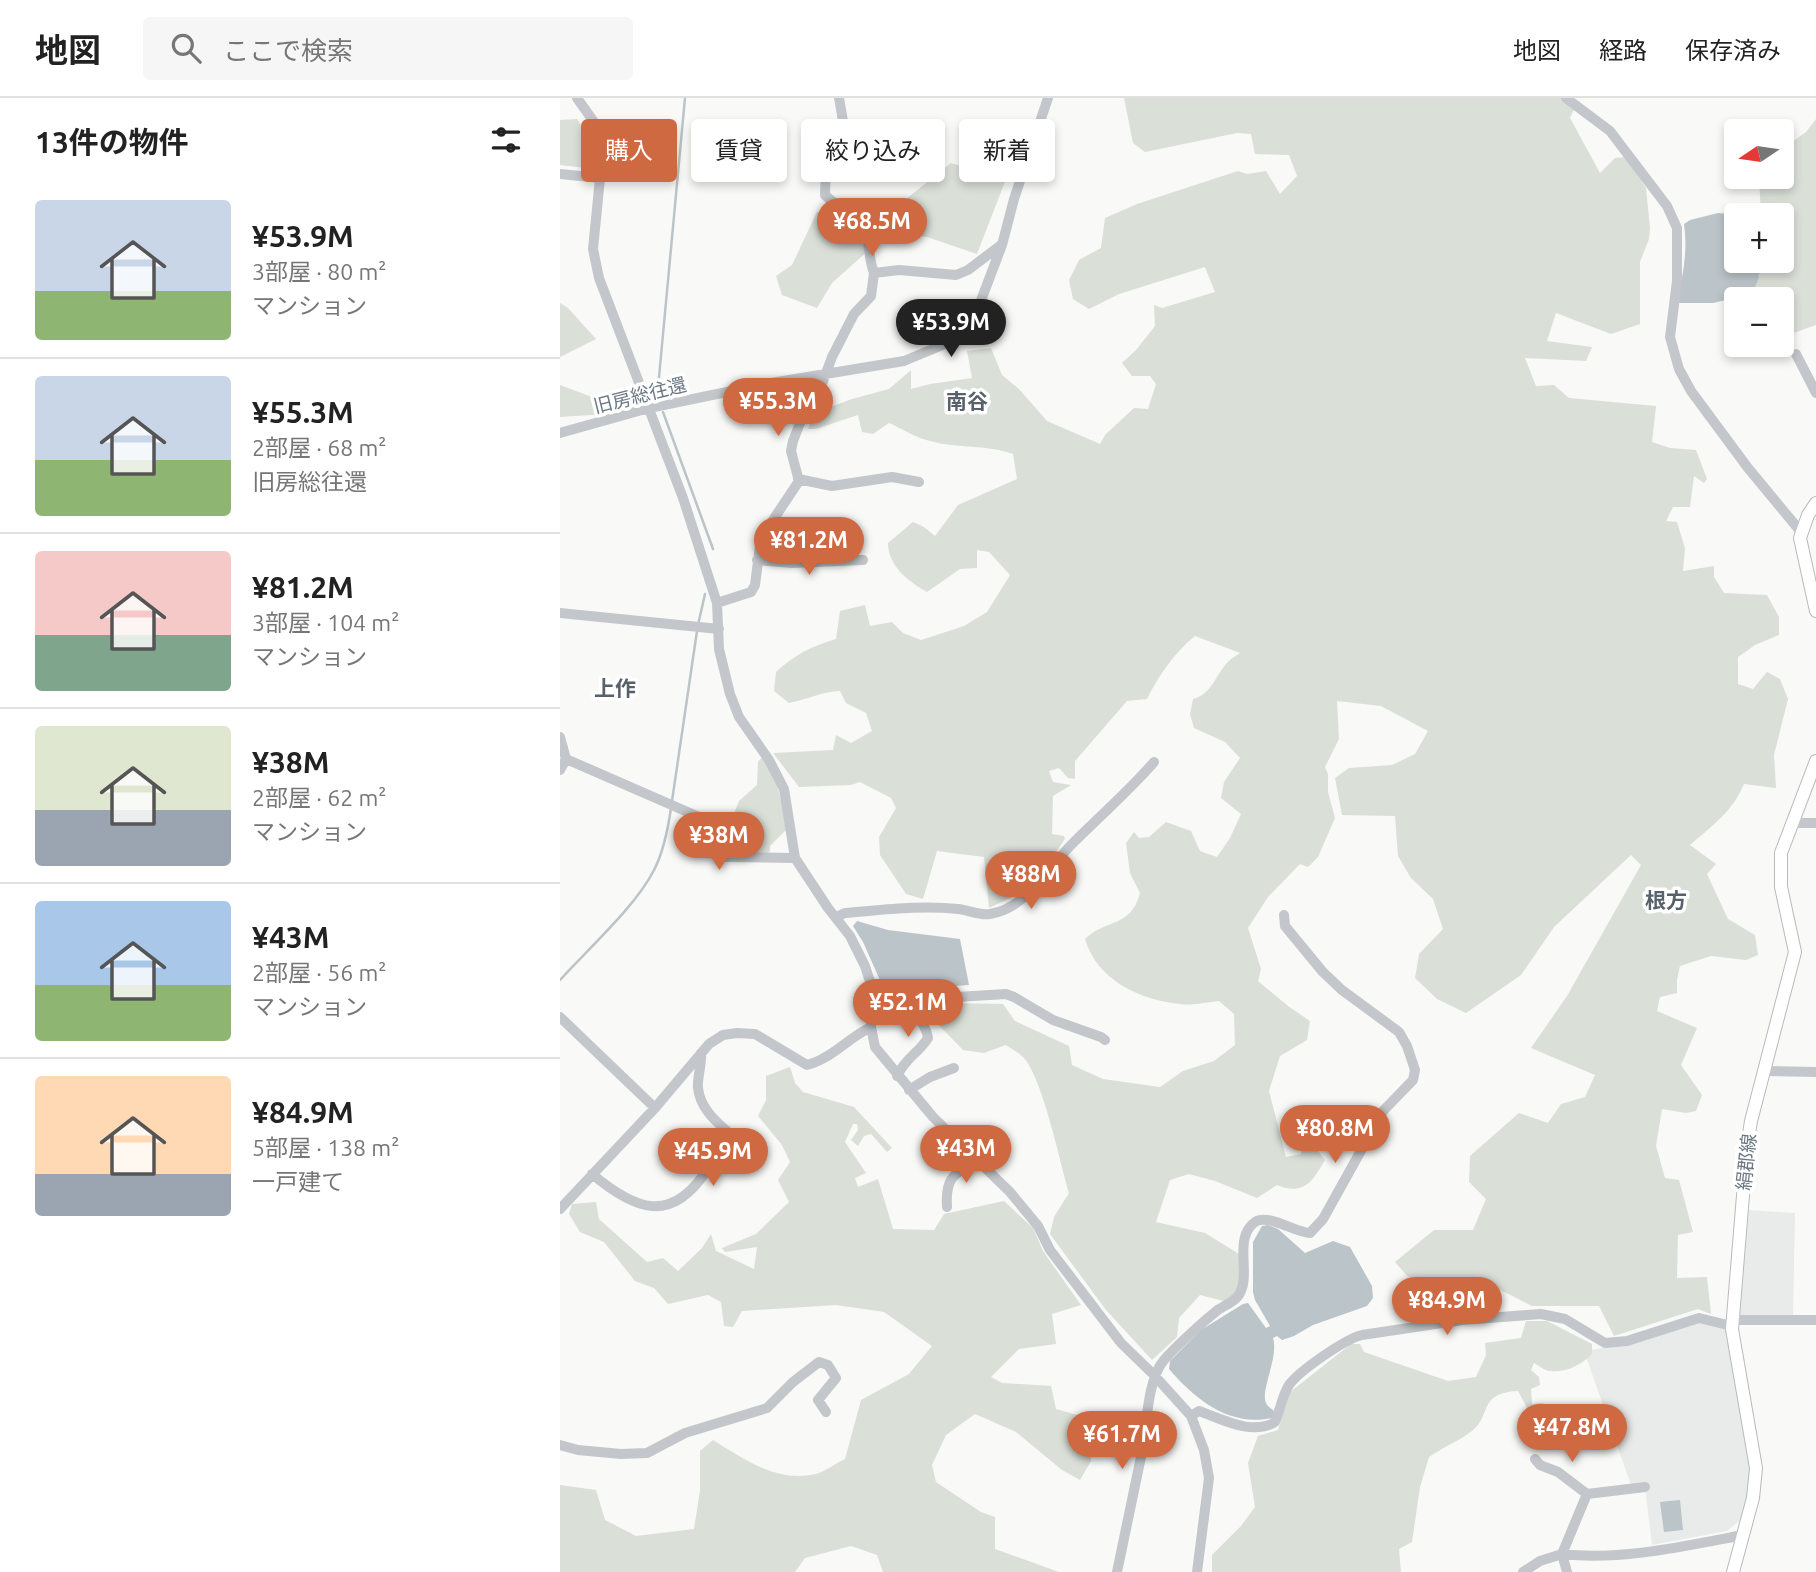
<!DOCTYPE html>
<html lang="ja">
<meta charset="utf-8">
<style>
body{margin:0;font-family:Ubuntu,"Noto Sans JP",sans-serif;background:#f6f6f6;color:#222;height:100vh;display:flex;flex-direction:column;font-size:26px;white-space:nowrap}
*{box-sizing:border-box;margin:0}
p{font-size:23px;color:#767676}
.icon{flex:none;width:38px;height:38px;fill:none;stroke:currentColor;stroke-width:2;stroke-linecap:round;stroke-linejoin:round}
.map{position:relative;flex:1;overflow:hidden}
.panel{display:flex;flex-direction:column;background:#fff;width:560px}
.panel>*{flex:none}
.top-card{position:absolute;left:21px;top:21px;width:665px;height:63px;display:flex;gap:14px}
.needle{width:46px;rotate:257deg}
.controls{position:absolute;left:1164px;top:21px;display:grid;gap:14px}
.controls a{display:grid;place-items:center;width:70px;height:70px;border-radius:7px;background:#fff;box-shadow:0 4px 10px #0003;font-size:35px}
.price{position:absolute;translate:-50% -60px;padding:0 16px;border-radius:24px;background:#cf6941;color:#fff;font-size:23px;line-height:46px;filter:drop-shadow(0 2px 4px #0008)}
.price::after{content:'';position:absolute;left:50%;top:42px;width:21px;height:16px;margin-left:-10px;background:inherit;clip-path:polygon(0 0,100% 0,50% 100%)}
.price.on{background:#222;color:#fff}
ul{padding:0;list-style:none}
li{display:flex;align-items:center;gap:21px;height:175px;padding:0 35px}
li+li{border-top:2px solid #e0e0e0}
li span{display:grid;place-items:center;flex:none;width:196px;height:140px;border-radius:7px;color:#555}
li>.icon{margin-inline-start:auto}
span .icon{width:84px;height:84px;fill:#fffc;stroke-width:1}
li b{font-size:30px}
h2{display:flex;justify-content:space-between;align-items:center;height:84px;padding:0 35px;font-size:30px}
.tag{padding:0 24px;border-radius:7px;background:#fff;box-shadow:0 4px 10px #0003;font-size:24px;line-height:63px}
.tag.on{background:#cf6941;color:#fff}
header{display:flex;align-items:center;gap:42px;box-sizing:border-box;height:98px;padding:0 35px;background:#fff;border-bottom:2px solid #e0e0e0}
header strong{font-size:33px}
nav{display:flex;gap:38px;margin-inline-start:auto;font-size:24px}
.search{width:490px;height:63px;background:#f6f6f6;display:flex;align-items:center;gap:18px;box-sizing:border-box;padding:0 24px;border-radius:7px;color:#767676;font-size:26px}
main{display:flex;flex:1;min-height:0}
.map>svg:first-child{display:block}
.built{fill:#e9ebea}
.green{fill:#dadfd8}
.water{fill:#bbc4c8}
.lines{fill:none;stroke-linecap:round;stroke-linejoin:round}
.stream{stroke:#bbc4c8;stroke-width:2.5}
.major-casing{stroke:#b7babe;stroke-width:14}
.minor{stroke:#c3c6ca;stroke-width:10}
.major{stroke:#fff;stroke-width:12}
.labels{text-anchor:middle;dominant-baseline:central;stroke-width:7;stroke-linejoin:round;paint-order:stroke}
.street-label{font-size:19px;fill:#6c7884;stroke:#fff}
.neighbourhood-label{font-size:21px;font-weight:bold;fill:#58616a;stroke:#fff}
</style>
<header>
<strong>地図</strong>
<div class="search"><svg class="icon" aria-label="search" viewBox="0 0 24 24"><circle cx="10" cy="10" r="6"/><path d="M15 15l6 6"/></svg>ここで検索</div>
<nav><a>地図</a><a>経路</a><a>保存済み</a></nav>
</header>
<main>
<section class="panel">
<h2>13件の物件<svg class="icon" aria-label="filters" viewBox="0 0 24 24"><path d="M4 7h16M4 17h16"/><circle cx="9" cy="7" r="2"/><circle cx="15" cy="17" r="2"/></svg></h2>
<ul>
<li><span style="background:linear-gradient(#c9d6e8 65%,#8fb573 0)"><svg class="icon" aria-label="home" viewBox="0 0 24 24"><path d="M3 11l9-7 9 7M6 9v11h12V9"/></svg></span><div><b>¥53.9M</b><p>3部屋 · 80 m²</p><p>マンション</p></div></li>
<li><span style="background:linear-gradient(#c9d6e8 60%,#8fb573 0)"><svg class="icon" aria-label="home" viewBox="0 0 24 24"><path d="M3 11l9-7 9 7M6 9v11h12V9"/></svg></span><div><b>¥55.3M</b><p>2部屋 · 68 m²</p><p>旧房総往還</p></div></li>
<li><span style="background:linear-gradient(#f6c9c9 60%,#7fa58c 0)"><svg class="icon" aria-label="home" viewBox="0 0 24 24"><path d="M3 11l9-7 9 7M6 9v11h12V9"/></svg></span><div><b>¥81.2M</b><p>3部屋 · 104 m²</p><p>マンション</p></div></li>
<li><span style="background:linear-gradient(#dfe7d0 60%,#9aa5b1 0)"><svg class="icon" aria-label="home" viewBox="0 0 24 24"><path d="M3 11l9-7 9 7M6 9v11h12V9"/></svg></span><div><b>¥38M</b><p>2部屋 · 62 m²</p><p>マンション</p></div></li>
<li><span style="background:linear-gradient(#a9c7e8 60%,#8fb573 0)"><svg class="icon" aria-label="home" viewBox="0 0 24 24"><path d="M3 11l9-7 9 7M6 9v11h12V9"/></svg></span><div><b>¥43M</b><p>2部屋 · 56 m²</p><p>マンション</p></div></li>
<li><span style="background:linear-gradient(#ffd9b3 70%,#9aa5b1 0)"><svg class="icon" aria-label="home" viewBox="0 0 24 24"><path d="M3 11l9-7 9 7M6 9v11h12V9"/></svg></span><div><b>¥84.9M</b><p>5部屋 · 138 m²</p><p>一戸建て</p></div></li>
</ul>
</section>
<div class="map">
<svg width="1256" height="1474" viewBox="0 0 1256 1474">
<rect width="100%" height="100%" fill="#f9f9f7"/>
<path class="built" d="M 1187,1112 L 1235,1115 L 1233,1217 L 1179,1218 Z
M 1141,1223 L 1166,1231 L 1192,1376 L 1183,1420 L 1167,1433 L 1092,1447 L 1085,1389 L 1072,1390 L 1024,1253 L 1068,1246 Z"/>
<path class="green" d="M 564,0 L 1010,0 L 1016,7 L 1010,20 L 1040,75 L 1055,60 L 1066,59 L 1086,90 L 1090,130 L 1089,141 L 1080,164 L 1080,226 L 1051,236 L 996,215 L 987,243 L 1032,249 L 1026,263 L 965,260 L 976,288 L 994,287 L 1009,300 L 1096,308 L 1092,344 L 1110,350 L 1136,352 L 1147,381 L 1144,385 L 1134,378 L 1130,409 L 1113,409 L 1106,423 L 1117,424 L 1125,450 L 1123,473 L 1154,468 L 1154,479 L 1164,495 L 1207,497 L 1219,519 L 1219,537 L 1195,547 L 1178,559 L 1178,586 L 1193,591 L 1207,574 L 1220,581 L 1228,601 L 1214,657 L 1216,690 L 1184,686 C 1173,713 1152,728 1130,747 L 1156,766 L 1147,776 L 1168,821 L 1195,837 L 1198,857 L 1186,862 L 1151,858 L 1120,868 L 1117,882 L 1117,895 L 1100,899 L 1097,913 L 1137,930 L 1121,967 L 1142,997 L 1136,1013 L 1126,1015 L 1102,1011 L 1096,1048 L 1105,1080 L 1119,1082 L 1133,1134 L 1118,1137 L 1117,1180 L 1147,1179 L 1151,1216 L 1138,1211 L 1054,1238 L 1039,1208 L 972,1208 L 923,1183 L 848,1179 L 835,1164 L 874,1132 L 913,1132 L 926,1101 L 909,1084 L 910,1058 L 959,1015 L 988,1025 L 1001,1006 L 1025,999 L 1035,977 L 971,950 L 1007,898 L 1081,767 L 1071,757 L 994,829 L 961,877 L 906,915 L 877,901 L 855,880 L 859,856 L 883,831 L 873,801 L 851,780 L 838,758 L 835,718 L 782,717 L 775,680 L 789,670 L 832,667 L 855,656 L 868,633 L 821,608 L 777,603 L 779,641 L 765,669 L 768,676 L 768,694 L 775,720 L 758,759 L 748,769 L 740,766 L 708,799 L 688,830 L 701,871 L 698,883 L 728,908 L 750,923 L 747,942 L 720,958 L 709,993 L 726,1059 L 741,1056 L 742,1046 L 749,1041 L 765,1062 C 752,1084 744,1098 717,1087 L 697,1100 L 655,1083 L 629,1076 L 610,1082 L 596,1124 L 645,1135 L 679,1156 L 681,1192 L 664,1203 L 640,1197 L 619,1220 L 617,1239 L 592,1262 L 546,1212 L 490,1136 L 494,1119 L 509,1095 C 500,1064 483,982 464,960 C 459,955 452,951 446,947 L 424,955 L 403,952 L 361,909 L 393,905 L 443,906 L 455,923 L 509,948 L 512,967 L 543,981 L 600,989 L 623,973 L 654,963 L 675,947 L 674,916 L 659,903 C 647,904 632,908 620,906 C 580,902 537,882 525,841 C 545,821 571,830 580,795 L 570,775 L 566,745 L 574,734 L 579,740 L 589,739 L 606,724 L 631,733 L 640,753 L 657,759 L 670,740 L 681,716 L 661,700 L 664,684 L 680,660 L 665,644 L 634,630 L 630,616 L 633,601 C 652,596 655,578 667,565 C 670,561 676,558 680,555 L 635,538 C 614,555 599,577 587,601 L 567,603 L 515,663 L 515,681 L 508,680 L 499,670 L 489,673 L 493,684 L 511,687 L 493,698 L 492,736 L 504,738 L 505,741 L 489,764 L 463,794 L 429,810 L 424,759 L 377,753 L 363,801 L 346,796 L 320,757 L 319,739 L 336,710 L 331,700 L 300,684 L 291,687 L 239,689 L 213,655 L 273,652 L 276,637 L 291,645 L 312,633 L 306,615 L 286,605 L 280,593 C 262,593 247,602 229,605 L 214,593 L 216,574 C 234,557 252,548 276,541 L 280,513 L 305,507 L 310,528 L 332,524 L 343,535 L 361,542 L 404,528 L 427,514 L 450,477 L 429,454 L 417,452 L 417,470 L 400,471 L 367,494 C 349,484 328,468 328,445 L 353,424 L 364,429 L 375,438 L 398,407 L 457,381 L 453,356 C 426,346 398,351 370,343 C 356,340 343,331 329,325 L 313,336 L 302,334 L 298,317 L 256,331 L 248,331 L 254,315 L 292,301 L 329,291 L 351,272 L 351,291 L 370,286 L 412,280 L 407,253 L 431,250 L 442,277 L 459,291 L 487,323 L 540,346 L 545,337 L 574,310 L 588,311 L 596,286 L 590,278 L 572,278 L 562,265 L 576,252 L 595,228 L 594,207 L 602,210 L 655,194 L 645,169 L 559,196 L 529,211 L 513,201 L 509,182 L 519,162 L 541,150 L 545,120 L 577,106 L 678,73 L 687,76 L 706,73 L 720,96 L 737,78 L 729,57 L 695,56 L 691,36 L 677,35 L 585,54 L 573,45 Z
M 17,21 L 33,45 L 34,71 L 0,67 L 0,22 Z
M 1256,21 L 1256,227 L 1222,239 L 1222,201 L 1191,201 L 1190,196 L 1199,163 L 1222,163 L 1222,117 L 1201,117 L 1199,79 L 1222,79 L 1222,51 L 1246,34 Z
M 391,65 L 446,81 L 417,156 L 367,139 L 328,135 L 272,185 L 257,210 L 222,197 L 216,178 L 232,167 L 257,114 L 272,116 L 288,129 L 326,117 Z
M 0,205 L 8,210 L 36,241 L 0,259 Z
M 0,287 L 48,305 L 47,316 L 0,319 Z
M 202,659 C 219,679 222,707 226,732 L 210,748 L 210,753 L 204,758 L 167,756 L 158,740 L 173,718 L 179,703 L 197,687 L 198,664 Z
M 230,969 L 235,985 L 243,994 L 294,1009 L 332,1050 L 327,1054 L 311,1036 L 304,1038 L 298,1048 L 291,1042 L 298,1032 L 297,1026 L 293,1026 L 285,1044 L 306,1075 L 295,1080 L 298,1089 L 318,1081 L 333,1131 L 374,1132 L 384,1116 L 444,1103 L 473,1130 L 483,1153 L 521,1207 L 492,1216 L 496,1246 L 459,1251 L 431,1279 L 442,1285 L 491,1288 L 496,1311 L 528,1320 L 531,1363 L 520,1382 L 502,1372 L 456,1334 L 415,1316 L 386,1337 L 372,1367 L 376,1384 L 421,1414 L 435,1419 L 435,1451 L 499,1474 L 323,1474 L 317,1457 L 291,1448 L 245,1460 L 235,1474 L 0,1474 L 0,1387 L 36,1392 L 45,1422 L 76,1438 L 134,1431 L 140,1393 L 140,1353 L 153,1342 C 184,1361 217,1385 256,1376 C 266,1373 276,1365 285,1361 L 301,1302 L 349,1276 L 372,1248 L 324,1214 L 276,1207 L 182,1213 L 173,1229 L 164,1228 L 161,1204 L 148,1197 L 108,1206 L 94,1190 L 75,1183 L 44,1144 L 20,1134 L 9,1116 L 12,1106 L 36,1104 L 39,1121 L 87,1164 L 103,1160 L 118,1173 L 142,1150 L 151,1136 L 156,1153 L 194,1171 L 197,1149 L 165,1154 L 162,1150 L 196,1136 L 229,1104 L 218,1082 L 230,1064 L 222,1047 L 198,1018 L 206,1002 L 206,978 Z
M 966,1223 L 987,1223 L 1032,1246 L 1032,1256 C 1022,1267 1005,1275 990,1273 C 985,1273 978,1267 974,1265 L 971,1272 L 979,1279 L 980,1287 L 971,1291 L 972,1306 L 983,1305 L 982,1326 L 976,1327 L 958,1293 C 917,1295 932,1318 912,1333 C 899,1343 883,1349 869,1359 L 860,1389 L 852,1444 L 839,1451 L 841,1474 L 652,1474 L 652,1457 L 681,1428 L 695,1409 L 688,1365 L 698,1338 L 718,1332 L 730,1294 L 791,1246 L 800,1246 L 804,1254 L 888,1283 L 916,1279 L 926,1257 L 925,1245 L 961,1240 Z"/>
<path class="water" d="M 1158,115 L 1169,116 L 1176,122 L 1176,163 L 1202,163 L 1198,182 L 1192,196 L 1153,205 L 1116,205 C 1123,180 1128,153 1124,126 L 1130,122 Z
M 297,823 L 328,832 L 400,841 L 409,887 L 365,890 L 345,897 L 327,898 L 303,844 L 293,828 Z
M 708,1127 L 718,1131 L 745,1155 L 773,1143 L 790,1149 L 812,1188 L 813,1200 L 807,1208 L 753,1227 L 734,1238 L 722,1242 L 717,1238 L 713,1240 C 719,1260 700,1292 706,1305 C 708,1309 712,1311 715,1314 L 712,1320 C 669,1329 636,1302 609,1271 L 610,1263 L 641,1232 L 683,1206 L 688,1205 L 706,1230 L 710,1228 L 695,1202 L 693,1194 L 693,1144 L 702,1128 Z
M 1120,1402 L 1123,1432 L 1104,1434 L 1100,1404 Z"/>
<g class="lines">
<path class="stream" d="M 100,300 L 98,290 L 125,0
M 103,314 L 153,451
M 138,527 L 145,496
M 112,703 L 137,533
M 0,882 C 28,851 76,808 94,772 C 104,753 108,731 111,710"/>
<g class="major-casing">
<path id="major" d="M 1256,405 L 1248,417 L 1240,440 L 1256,513
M 1173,1474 L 1193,1400 L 1196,1370 L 1172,1231 L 1187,1049 L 1191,1023 L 1235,854 L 1221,789 L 1221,755 L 1256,663"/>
</g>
<path class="minor" d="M 17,0 L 39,31 L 43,50 L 33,151 L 39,180 L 123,400 L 157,505 L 159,551 L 170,596 L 179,619 L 209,662 L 224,691 L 235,760 L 268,810 L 290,838 L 305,868 L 312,890 L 311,929 L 315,949 L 373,1019 L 450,1094 L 478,1128 L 490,1152 L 561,1245 L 595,1278 L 631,1318 L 644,1352 L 649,1380 L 637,1474
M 279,0 L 286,40 L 281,53 L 266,72 L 265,97 C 276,109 296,115 304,130 C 310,139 308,161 314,175
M 1006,0 L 1050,33 L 1107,108 L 1117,130 L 1117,183 L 1110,239 L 1119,271 L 1131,293 L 1188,370 L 1241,434
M 0,76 L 40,80
M 1236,256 L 1256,295
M 0,335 L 89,310 L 211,285 L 344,263 L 385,246 L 405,229 L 417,213 L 442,147 L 454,101 L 488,0
M 238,381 L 272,388 L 332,379 L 359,384
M 197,462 L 232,465 L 303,462
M 157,505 L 191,494 L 195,487 L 201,440 L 239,383 L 231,353 L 233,343 L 240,325 L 257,299 L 272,259 L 294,216 L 311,198 L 314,175 L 339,172 L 396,177 L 408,172 L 441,147
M 0,515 L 159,531
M 0,639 L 6,661 L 0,672
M 6,661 L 146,722 C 159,736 153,744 163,759 L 235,760
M 1231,725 L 1256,725
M 276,819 L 285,815 C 323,812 361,807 398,811 C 409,812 419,818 430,816 C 468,810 489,768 514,744 C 541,717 569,693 594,664
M 313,908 L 347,902 L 446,896 L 454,899 L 493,922 L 541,939 L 545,942
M 0,919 L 95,1010
M 1203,973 L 1256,974
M 337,978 C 347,958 357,957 368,940 C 366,926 355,916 352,902
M 349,992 L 370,979 L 394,970
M 32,1076 C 75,1112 111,1127 147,1072 C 156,1060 166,1048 167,1033 C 154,1022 140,1009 138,990 C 137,979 142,967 141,955
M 387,1109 C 385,1079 394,1076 418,1061
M 0,1111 L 95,1010 L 149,946 L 163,937 L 177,935 L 195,936 L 247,967 C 271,961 288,940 311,929
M 1172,1222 L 1256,1222
M 631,1318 L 639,1313 C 662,1321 692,1338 715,1324 C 720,1313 722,1298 729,1287 C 739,1273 785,1241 802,1237 L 902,1222 L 981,1216 L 1005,1221 L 1045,1245 L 1067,1243 L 1139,1220 L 1172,1228
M 0,1347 L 18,1352 L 61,1356 L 87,1355 L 125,1335 L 207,1310 L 233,1284 L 259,1264 L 268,1267 L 276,1280 L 258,1302 L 266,1314
M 975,1361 L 980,1367 L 998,1374 L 1027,1396
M 557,1474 C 565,1434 574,1394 582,1354 C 587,1327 587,1282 604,1262 C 617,1247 644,1223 659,1211 C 666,1207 677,1202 680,1195 C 691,1175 673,1140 695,1124 C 708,1115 736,1135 750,1135 L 763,1121 L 823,1013 L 853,982 L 855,972 L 847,948 L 839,934 L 782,892 L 762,873 L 725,828 L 724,817
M 963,1474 L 980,1463 L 1002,1456 L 1027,1396 L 1085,1389
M 1007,1474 L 1002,1456 C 1060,1463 1125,1448 1183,1437"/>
<use href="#major" class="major"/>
</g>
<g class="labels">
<g class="street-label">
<text transform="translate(80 297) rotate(-14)">旧房総往還</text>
<text transform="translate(1186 1064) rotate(-84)">絹郡線</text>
</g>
<g class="neighbourhood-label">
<text x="407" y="303">南谷</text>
<text x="55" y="590">上作</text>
<text x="1106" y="802">根方</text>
</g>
</g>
</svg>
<div class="controls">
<a><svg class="needle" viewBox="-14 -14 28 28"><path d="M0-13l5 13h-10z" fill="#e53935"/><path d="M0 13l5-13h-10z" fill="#767676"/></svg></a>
<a>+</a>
<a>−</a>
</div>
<b class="price" style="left:312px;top:160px">¥68.5M</b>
<b class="price on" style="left:391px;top:261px">¥53.9M</b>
<b class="price" style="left:218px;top:340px">¥55.3M</b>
<b class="price" style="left:249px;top:479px">¥81.2M</b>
<b class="price" style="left:159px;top:774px">¥38M</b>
<b class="price" style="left:471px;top:813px">¥88M</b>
<b class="price" style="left:348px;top:941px">¥52.1M</b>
<b class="price" style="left:775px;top:1067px">¥80.8M</b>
<b class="price" style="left:406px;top:1087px">¥43M</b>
<b class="price" style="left:153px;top:1090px">¥45.9M</b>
<b class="price" style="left:887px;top:1239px">¥84.9M</b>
<b class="price" style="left:1012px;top:1366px">¥47.8M</b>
<b class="price" style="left:562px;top:1373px">¥61.7M</b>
<div class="top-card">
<a class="tag on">購入</a>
<a class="tag">賃貸</a>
<a class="tag">絞り込み</a>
<a class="tag">新着</a>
</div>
</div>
</main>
